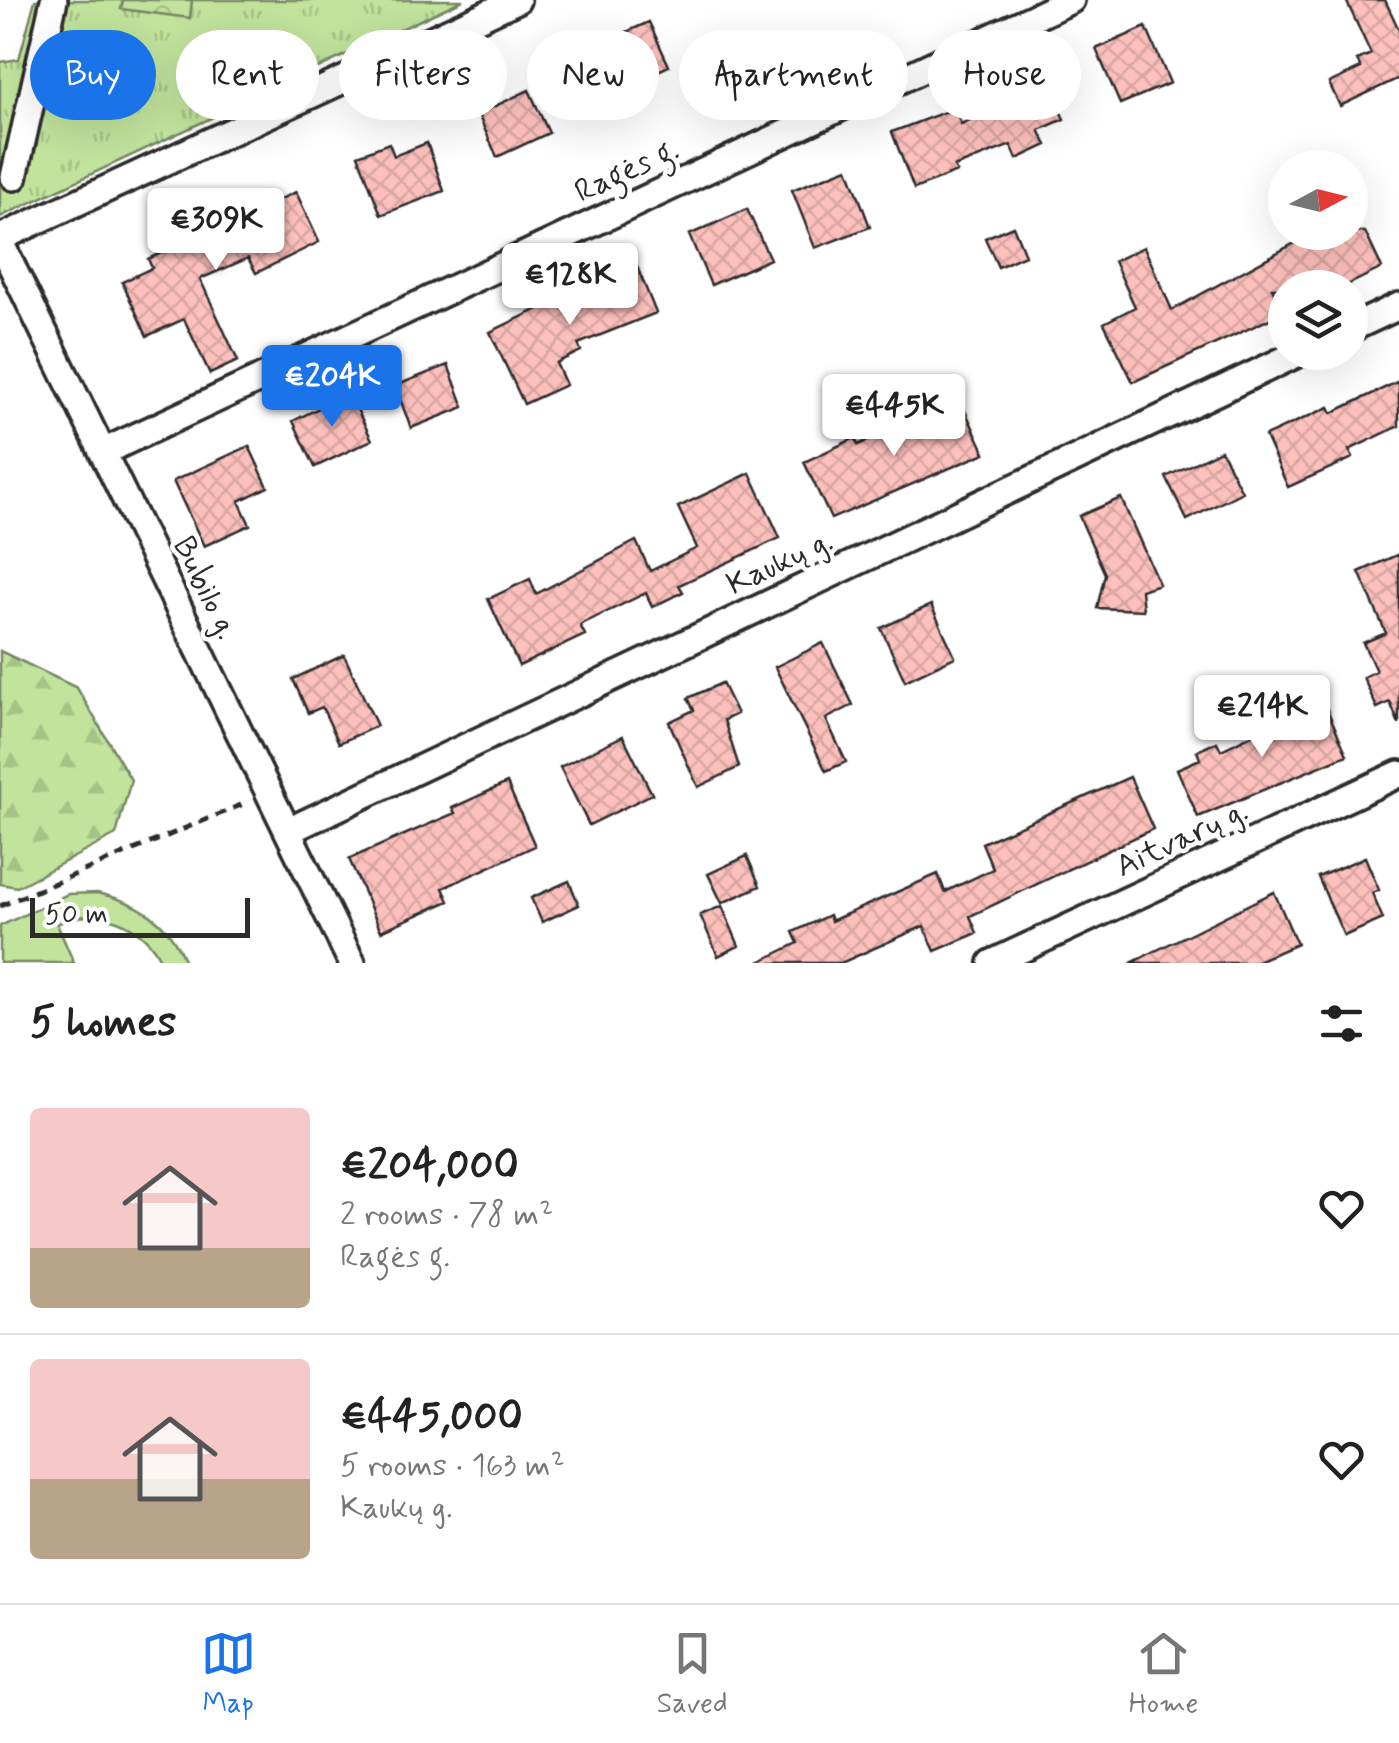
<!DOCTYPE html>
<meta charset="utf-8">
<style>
body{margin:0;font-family:Mynerve,sans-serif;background:#f2f2f2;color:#222;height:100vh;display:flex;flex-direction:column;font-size:38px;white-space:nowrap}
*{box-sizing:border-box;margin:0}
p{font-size:32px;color:#767676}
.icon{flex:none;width:55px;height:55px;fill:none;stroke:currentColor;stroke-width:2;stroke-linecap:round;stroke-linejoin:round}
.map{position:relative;height:963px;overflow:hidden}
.drawer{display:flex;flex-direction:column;background:#fff;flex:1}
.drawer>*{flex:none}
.guide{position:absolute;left:30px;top:30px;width:1340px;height:90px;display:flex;gap:20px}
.needle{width:65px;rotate:83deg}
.buttons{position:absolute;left:1268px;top:150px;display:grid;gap:20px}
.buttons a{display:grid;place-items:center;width:100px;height:100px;border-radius:50%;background:#fff;box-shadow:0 10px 40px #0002;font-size:50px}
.scale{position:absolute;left:30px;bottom:25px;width:220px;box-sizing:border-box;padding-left:10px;border:5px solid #2b2b2b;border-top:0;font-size:28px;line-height:35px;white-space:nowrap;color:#2b2b2b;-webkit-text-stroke:8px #fff;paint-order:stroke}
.price{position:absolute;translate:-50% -85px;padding:0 22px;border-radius:10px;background:#fff;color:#222;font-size:32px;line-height:65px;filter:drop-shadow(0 2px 5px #0008)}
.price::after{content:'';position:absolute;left:50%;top:60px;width:30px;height:22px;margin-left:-15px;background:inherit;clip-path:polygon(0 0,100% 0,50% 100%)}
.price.on{background:#1a73e8;color:#fff}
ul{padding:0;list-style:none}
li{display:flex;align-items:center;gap:30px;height:250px;padding:0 30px}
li+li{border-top:2px solid #e0e0e0}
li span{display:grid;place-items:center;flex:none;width:280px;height:200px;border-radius:10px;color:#555}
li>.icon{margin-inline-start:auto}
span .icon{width:120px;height:120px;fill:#fffc;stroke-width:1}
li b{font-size:42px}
h2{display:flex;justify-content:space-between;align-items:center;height:120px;padding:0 30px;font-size:42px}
.chip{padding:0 35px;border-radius:45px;background:#fff;box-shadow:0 10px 40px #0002;font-size:35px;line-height:90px}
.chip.on{background:#1a73e8;color:#fff}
.dock{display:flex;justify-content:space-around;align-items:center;height:140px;border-top:2px solid #e0e0e0;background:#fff;font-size:28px;color:#767676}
.dock a{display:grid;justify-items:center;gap:5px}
.dock .on{color:#1a73e8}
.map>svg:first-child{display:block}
.grass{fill:url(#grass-tufts);stroke:#768764;stroke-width:2.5}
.forest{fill:url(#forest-firs);stroke:#768764;stroke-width:2.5}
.park{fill:url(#park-crowns);stroke:#768764;stroke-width:2.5}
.pitch{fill:#c1e39c;stroke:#768764;stroke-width:2.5}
.building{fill:url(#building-cross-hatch);stroke:#2b2b2b;stroke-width:2.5}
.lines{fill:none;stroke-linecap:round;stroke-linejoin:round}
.street-casing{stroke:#2b2b2b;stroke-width:32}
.path{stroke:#2b2b2b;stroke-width:5;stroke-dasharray:10 8;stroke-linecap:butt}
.street{stroke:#fff;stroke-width:25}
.labels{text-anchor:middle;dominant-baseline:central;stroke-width:9;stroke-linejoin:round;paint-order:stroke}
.street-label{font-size:32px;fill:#2b2b2b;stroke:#fff}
</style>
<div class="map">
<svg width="1399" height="963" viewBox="0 0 1399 963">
<defs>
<pattern id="grass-tufts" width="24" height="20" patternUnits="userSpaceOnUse" patternTransform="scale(2.5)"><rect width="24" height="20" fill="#c1e39c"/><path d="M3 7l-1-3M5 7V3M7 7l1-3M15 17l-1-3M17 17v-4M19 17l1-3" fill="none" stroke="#a6c387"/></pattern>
<pattern id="forest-firs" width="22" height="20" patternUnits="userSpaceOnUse" patternTransform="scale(2.5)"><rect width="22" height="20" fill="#c1e39c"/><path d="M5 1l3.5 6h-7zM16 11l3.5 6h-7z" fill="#a6c387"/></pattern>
<pattern id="park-crowns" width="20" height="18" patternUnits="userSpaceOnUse" patternTransform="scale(2.5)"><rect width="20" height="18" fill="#c1e39c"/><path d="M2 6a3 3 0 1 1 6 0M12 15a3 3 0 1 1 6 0" fill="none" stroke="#a6c387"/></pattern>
<pattern id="building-cross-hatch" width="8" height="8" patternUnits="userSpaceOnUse" patternTransform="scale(2.5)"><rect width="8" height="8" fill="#fdc0bc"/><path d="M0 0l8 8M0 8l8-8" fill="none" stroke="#d9a5a2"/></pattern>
</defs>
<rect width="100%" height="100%" fill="#fff"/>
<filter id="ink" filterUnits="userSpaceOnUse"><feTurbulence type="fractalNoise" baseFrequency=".01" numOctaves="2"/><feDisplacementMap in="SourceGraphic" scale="20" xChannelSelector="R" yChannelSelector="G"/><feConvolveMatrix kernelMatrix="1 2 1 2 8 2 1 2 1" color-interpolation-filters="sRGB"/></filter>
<g filter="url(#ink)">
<path class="grass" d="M 35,0 L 463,0 L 0,217 L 0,62 L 19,59 Z"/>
<path class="forest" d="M 0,651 L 77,688 L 131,780 L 116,835 L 17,887 L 0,884 Z"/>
<path class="park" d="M 123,0 L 192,0 L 190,18 L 121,9 Z"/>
<path class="pitch" d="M 97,893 C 138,902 170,921 185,963 L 162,963 C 143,922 97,905 57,924 L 74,963 L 0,963 L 0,926 L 68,894 Z"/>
<path class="building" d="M 1346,0 L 1385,0 L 1399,30 L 1399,78 L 1340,106 L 1329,83 L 1361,68 L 1357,60 L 1371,54 Z
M 649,22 L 669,66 L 606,95 L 586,50 Z
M 1146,27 L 1170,83 L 1120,104 L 1096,49 Z
M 1048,84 L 1064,119 L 1039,130 L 1047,145 L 1017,159 L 1011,145 L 954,167 L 957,172 L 914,189 L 892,132 L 955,108 L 961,124 Z
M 529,90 L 549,133 L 497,157 L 478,114 Z
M 389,143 L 394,156 L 427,143 L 444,191 L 381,215 L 358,155 Z
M 848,168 L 870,227 L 815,248 L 792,190 Z
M 296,192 L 319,242 L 256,273 L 248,258 L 200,279 L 238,361 L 210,374 L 184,319 L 147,336 L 122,282 L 152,268 L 148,259 Z
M 747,209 L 770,259 L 711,285 L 689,235 Z
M 1013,226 L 1025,255 L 998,267 L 985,238 Z
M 1315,232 L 1365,232 L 1382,268 L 1341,288 L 1272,288 L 1285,312 L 1133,382 L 1104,323 L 1135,307 L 1114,261 L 1144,247 L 1172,310 Z
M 634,259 L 656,313 L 578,344 L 581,351 L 556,363 L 566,385 L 524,404 L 490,332 L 595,282 L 592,276 Z
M 448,365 L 464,407 L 411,428 L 395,386 Z
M 1399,381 L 1399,426 L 1349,450 L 1353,458 L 1288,487 L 1265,436 L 1329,407 L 1332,413 Z
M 349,393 L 372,440 L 315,467 L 293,421 Z
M 959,398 L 985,453 L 831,519 L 804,462 L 855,438 L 858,445 Z
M 249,446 L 268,487 L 239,501 L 250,525 L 204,546 L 173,481 Z
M 1221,450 L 1242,492 L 1187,520 L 1166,477 Z
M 750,473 L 780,538 L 679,585 L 683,592 L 652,607 L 646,593 L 580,625 L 585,635 L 519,666 L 488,599 L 530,579 L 536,594 L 636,541 L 650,571 L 697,548 L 678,507 Z
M 1121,498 L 1159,584 L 1141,590 L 1143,610 L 1097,608 L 1105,574 L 1079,516 Z
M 1399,554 L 1399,724 L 1390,702 L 1377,708 L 1363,677 L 1376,671 L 1363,643 L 1386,633 L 1359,572 Z
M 931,605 L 955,657 L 905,681 L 881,628 Z
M 823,643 L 853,705 L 826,719 L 846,762 L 826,771 L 775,667 Z
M 344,655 L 377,726 L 339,743 L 322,707 L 308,713 L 293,679 Z
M 722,683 L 737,714 L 724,720 L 739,767 L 698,787 L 669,722 L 694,710 L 688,698 Z
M 1323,700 L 1347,755 L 1198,817 L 1177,769 L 1200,759 L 1197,751 L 1217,742 L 1221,750 Z
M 623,736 L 652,794 L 589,825 L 560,767 Z
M 1130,777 L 1153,829 L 970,916 L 977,933 L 935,951 L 924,926 L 841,963 L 757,963 L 798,943 L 793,932 L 829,915 L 831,921 L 938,874 L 945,892 L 993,869 L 982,843 Z
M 507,783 L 535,846 L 443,888 L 449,901 L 381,931 L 349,859 L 455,813 L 452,808 Z
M 747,856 L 760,886 L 722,903 L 708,874 Z
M 1365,857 L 1379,890 L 1372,893 L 1383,919 L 1344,936 L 1318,877 Z
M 569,881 L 579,905 L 542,922 L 531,898 Z
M 1274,892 L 1297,944 L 1253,963 L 1131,963 Z
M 722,906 L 739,946 L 718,956 L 700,915 Z"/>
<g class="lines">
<g class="street-casing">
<path id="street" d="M 14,177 L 54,0
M 0,238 L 517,0
M 0,242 L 352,963
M 1350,329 L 1399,306
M 103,452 L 1071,0
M 288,831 L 1301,352
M 992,963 L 1399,774"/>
</g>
<path class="path" d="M 0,906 L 248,802"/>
<use href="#street" class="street"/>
</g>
</g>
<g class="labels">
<g class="street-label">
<text transform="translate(627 171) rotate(-25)">Ragės g.</text>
<text transform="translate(780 563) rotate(-25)">Kaukų g.</text>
<text transform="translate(205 588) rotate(64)">Bubilo g.</text>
<text transform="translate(1182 839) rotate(-25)">Aitvarų g.</text>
</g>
</g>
</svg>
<div class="buttons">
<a><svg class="needle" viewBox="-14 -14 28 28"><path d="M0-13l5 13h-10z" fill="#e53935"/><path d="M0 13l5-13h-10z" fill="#767676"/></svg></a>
<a><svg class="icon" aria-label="layers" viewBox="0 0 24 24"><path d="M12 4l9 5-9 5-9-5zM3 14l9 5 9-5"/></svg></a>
</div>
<div class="scale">50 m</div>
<b class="price" style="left:216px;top:273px">€309K</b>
<b class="price" style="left:570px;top:328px">€128K</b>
<b class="price on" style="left:332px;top:430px">€204K</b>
<b class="price" style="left:894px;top:459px">€445K</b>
<b class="price" style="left:1262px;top:760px">€214K</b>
<div class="guide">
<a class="chip on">Buy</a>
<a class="chip">Rent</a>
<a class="chip">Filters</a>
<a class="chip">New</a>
<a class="chip">Apartment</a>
<a class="chip">House</a>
</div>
</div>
<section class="drawer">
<h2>5 homes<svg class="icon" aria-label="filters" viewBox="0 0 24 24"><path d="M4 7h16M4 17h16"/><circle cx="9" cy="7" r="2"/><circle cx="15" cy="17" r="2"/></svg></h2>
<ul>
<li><span style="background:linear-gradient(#f6c9c9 70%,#b9a48a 0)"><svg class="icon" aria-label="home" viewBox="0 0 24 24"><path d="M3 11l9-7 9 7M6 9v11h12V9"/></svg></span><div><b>€204,000</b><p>2 rooms · 78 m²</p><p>Ragės g.</p></div><svg class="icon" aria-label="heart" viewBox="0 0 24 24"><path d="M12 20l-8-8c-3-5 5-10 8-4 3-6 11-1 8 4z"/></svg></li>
<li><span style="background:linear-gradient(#f6c9c9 60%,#b9a48a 0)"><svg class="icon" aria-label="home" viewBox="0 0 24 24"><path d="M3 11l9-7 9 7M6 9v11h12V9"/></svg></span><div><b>€445,000</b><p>5 rooms · 163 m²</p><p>Kaukų g.</p></div><svg class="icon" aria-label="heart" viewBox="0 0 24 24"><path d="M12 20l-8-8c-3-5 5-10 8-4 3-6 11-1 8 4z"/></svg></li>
</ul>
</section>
<nav class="dock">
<a class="on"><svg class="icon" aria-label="map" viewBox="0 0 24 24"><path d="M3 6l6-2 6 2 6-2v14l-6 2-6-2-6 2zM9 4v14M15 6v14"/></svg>Map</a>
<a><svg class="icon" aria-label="saved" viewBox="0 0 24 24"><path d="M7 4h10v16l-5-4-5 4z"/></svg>Saved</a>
<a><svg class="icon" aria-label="home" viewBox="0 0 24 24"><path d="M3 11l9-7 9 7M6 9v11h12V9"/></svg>Home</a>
</nav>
